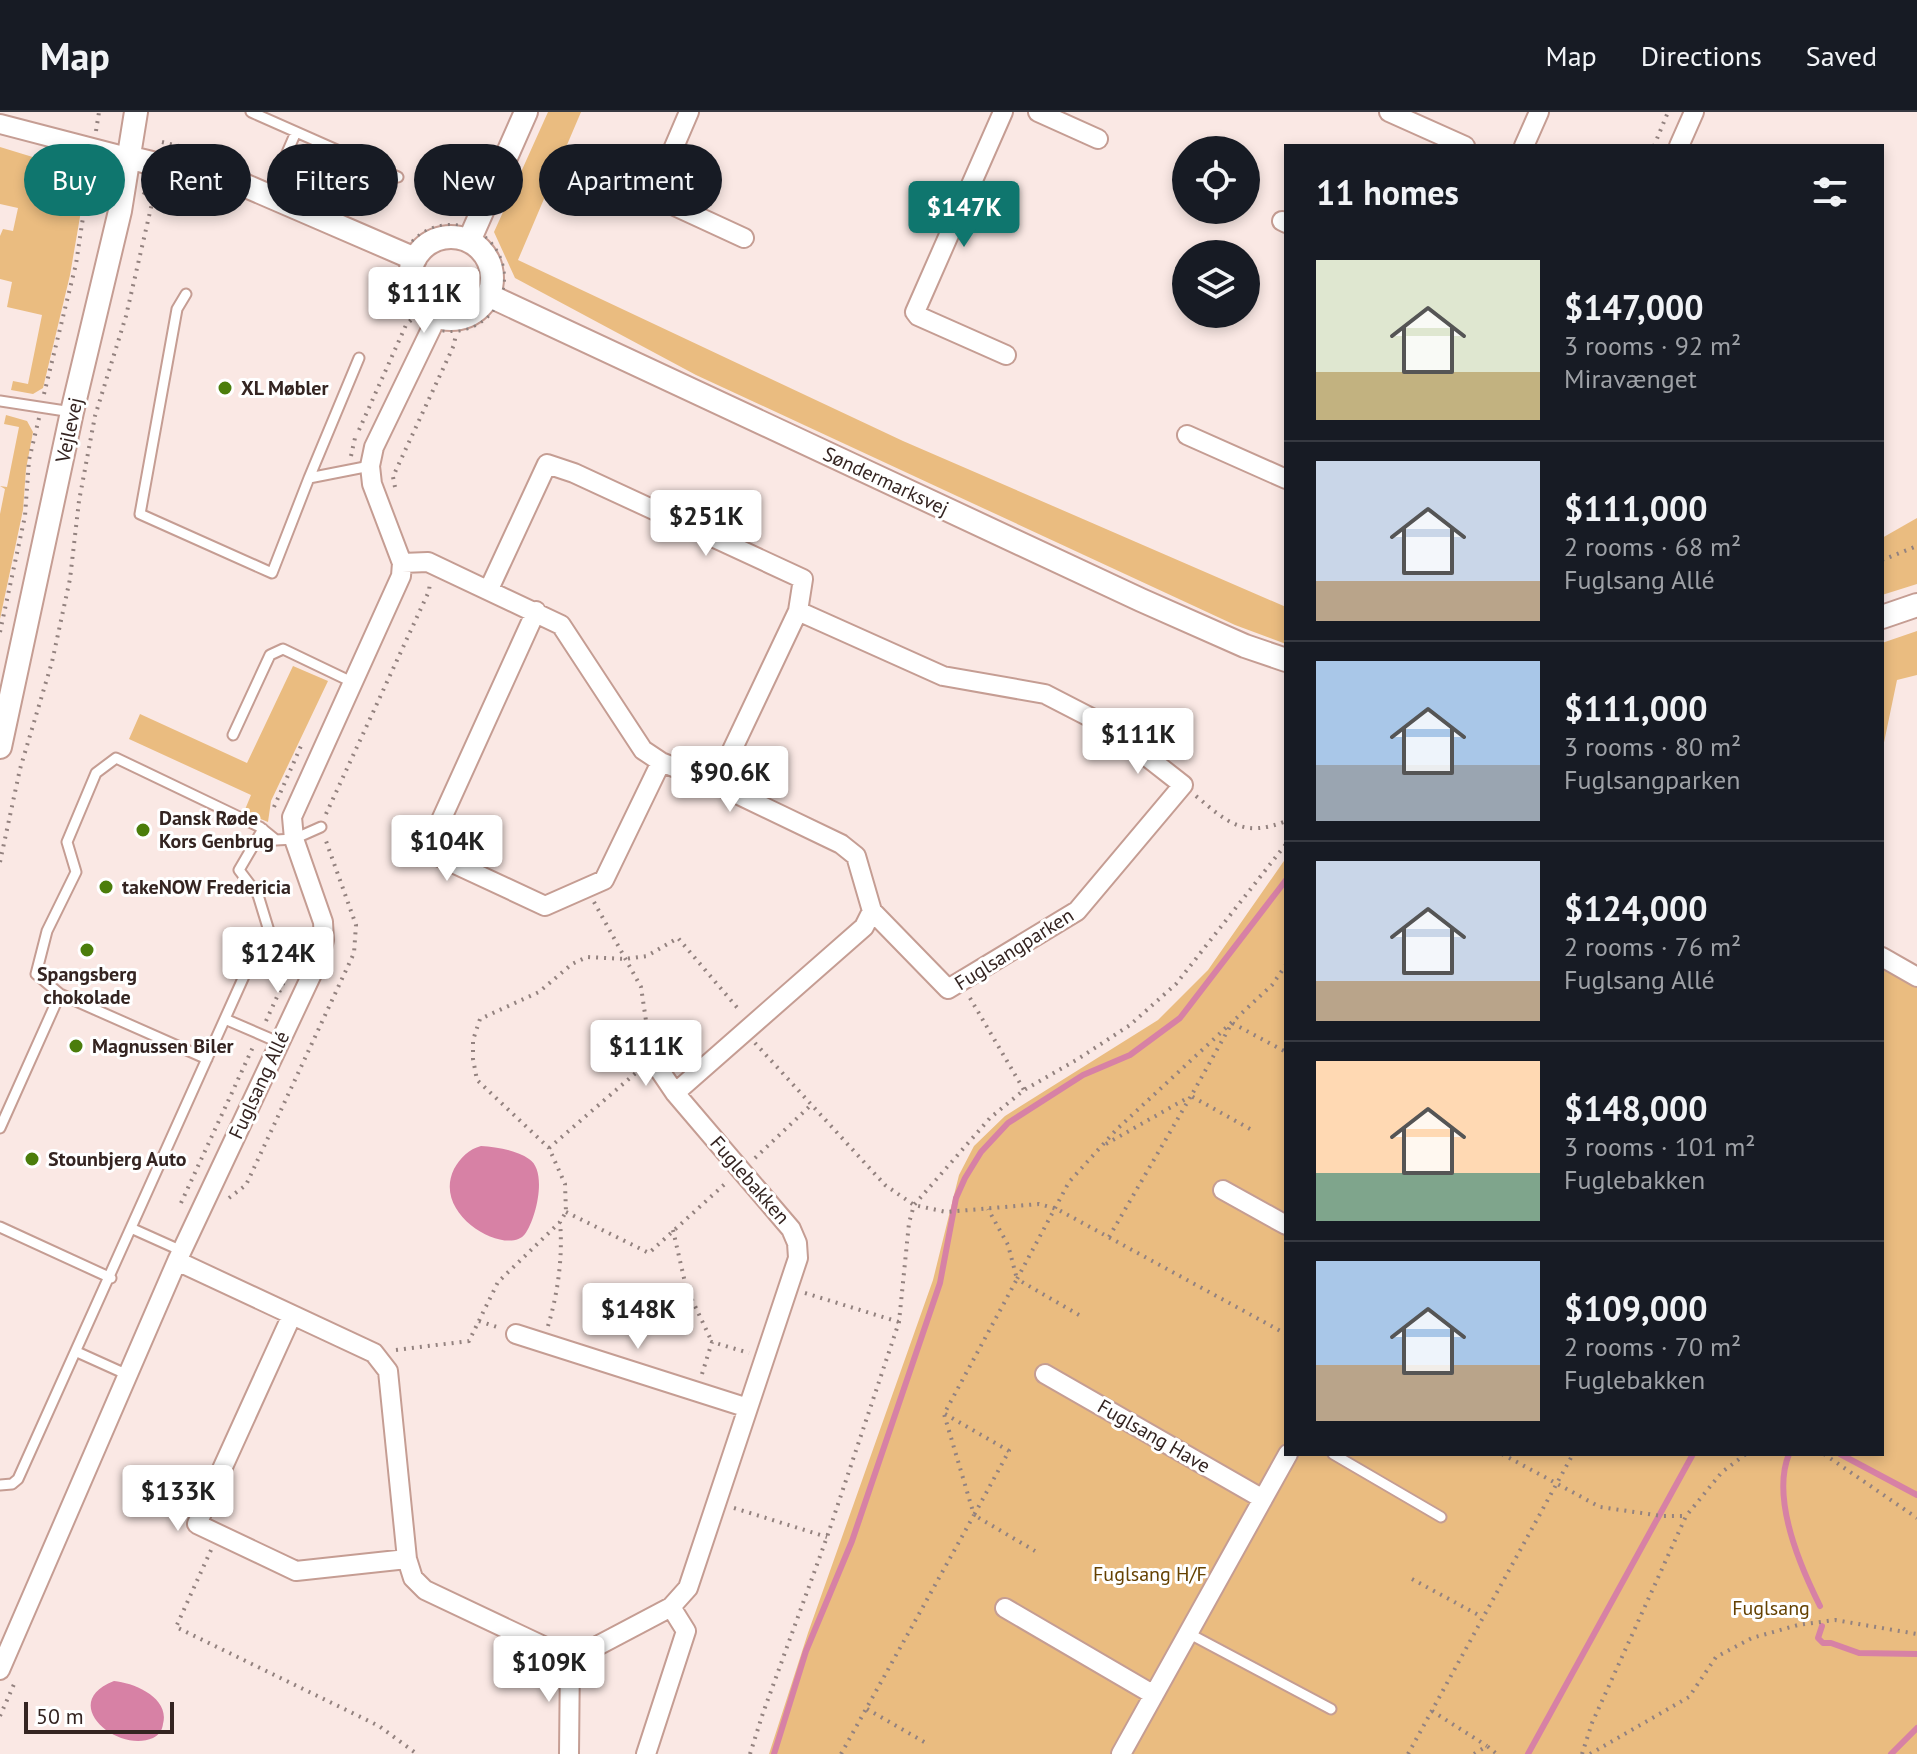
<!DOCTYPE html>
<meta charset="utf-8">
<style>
body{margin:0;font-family:"PT Sans",sans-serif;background:#20242c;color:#f1f3f6;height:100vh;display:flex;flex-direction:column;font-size:30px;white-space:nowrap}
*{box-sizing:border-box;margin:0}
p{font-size:26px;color:#9ea1a6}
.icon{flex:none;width:44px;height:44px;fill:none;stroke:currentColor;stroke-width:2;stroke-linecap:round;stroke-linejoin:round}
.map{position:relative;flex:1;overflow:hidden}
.sheet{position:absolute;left:1284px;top:32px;width:600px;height:1312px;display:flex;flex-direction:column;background:#171b24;border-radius:0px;box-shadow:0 4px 12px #0003}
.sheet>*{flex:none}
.top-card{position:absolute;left:24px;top:32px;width:760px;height:72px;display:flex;gap:16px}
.controls{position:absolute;left:1172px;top:24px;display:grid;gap:16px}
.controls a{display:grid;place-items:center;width:88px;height:88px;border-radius:50%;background:#171b24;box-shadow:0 4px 12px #0003;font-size:40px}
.scale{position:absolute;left:24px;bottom:20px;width:150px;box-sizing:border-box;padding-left:8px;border:4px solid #342421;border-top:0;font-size:22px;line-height:28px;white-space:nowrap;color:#342421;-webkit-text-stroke:6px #fff;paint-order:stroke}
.price{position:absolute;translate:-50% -68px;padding:0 18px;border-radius:8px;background:#fff;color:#222;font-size:26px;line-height:52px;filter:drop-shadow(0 2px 4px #0008)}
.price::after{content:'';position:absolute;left:50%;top:48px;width:24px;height:18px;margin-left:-12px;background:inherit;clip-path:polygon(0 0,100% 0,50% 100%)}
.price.selected{background:#0f766e;color:#fff}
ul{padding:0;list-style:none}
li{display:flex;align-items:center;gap:24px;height:200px;padding:0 32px}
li+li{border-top:2px solid #363941}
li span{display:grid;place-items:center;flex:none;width:224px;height:160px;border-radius:0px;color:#555}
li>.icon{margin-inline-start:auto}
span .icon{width:96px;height:96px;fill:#fffc;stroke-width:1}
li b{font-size:34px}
h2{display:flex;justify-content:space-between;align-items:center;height:96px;padding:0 32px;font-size:34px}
.chip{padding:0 28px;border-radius:36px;background:#171b24;box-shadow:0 4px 12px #0003;font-size:28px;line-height:72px}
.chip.selected{background:#0f766e;color:#fff}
header{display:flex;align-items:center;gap:48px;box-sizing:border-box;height:112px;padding:0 40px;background:#171b24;border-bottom:2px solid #363941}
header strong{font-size:38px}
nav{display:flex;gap:44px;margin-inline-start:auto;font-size:28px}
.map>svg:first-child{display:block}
.green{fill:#eabc80}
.water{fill:#d781a5}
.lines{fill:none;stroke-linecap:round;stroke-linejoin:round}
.stream{stroke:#d781a5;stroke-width:6}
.service-casing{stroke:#c59d93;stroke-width:13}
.minor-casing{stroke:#c59d93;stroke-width:22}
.tertiary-casing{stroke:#c59d93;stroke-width:26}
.path{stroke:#93827f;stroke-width:4;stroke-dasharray:2 6;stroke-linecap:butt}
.service{stroke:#fff;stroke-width:9}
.minor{stroke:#fff;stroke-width:18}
.tertiary{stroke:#fff;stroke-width:22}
.poi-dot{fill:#4b7d0b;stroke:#fff;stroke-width:3}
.labels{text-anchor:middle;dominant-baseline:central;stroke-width:6;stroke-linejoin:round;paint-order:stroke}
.poi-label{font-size:20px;font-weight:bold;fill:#342421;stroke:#fff;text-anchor:start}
.street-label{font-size:20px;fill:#342421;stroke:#fff}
.park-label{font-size:20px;fill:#654101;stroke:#fff}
</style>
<header>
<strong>Map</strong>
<nav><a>Map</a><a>Directions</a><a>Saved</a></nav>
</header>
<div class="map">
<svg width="1917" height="1642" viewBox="0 0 1917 1642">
<rect width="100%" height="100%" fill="#fae8e4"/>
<path class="green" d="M 548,0 L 581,0 L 518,148 L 903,329 L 1286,495 L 1286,532 L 1235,513 L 696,263 L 515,166 L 494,120 Z
M 0,35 L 62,54 L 69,62 L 71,61 L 78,79 L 76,100 L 81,99 L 70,163 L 43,276 L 33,282 L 11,278 L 13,269 L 28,272 L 42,203 L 7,195 L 12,170 L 0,167 L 0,124 L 3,117 L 13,119 L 18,96 L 0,92 Z
M 6,303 L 27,309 L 33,320 L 26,357 L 23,398 L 0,507 L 0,402 L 5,377 L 0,374 L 7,375 L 19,315 L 4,312 Z
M 1917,406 L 1917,472 L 1882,483 L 1882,426 Z
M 1917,519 L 1917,563 L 1897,568 L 1882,640 L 1882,531 Z
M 293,554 L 328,569 L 271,689 L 268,710 L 244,700 L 251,683 L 129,627 L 140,602 L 247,651 Z
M 1286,746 L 1286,1342 L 1882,1342 L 1882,854 L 1917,874 L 1917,1642 L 769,1642 L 808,1521 L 933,1168 L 959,1063 L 974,1034 L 1005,1004 L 1158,908 L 1208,858 Z"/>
<path class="water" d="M 481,1034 C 496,1035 516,1038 529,1047 C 548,1059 536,1107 525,1122 C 508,1145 431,1104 454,1057 C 460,1046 469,1037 481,1034 Z
M 114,1569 C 135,1571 170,1586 163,1612 C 162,1619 159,1623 153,1626 C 118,1642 57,1591 114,1569 Z"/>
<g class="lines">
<path class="stream" d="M 1789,1342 C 1771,1386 1800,1454 1820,1494
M 1840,1342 L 1917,1383
M 1822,1514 L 1818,1526 L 1823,1531 L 1831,1531 L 1859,1541 L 1917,1542
M 774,1642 L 806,1539 L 852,1429 L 940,1171 L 956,1086 L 965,1066 L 981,1040 L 1008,1011 L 1083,963 L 1130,943 L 1180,906 L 1286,768
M 1528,1642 L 1693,1342
M 1891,1642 L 1917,1616"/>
<g class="service-casing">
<path id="service" d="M 251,0 L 398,65
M 269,82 L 296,20
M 186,182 L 177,197 L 140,402 L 272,461 L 309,366
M 359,246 L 309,366 L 370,354
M 0,289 L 72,300
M 233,623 L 270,543 L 283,537 L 354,571
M 257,842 L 269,819 L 258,783 L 239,758 L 263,717
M 225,907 L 278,930
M 207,947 L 60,882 L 36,862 L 47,819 L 76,760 L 67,730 L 96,661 L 116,646 L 260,715 L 276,728 L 294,727 L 321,715
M 0,1016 L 60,882
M 0,1115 L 111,1166
M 133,1117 L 182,1139
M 77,1240 L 128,1263
M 1333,1342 L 1441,1405
M 0,1373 L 12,1372 L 18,1367 L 245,862
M 1188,1521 L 1331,1597"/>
</g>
<g class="minor-casing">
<path id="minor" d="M 689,0 L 653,84 L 744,126
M 1003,0 L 915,200 L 918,204 L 1006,243
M 1038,0 L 1098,27
M 1389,0 L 1465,34
M 0,12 L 127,45
M 1524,34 L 1539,0
M 1679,34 L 1694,0
M 1282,109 L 1286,111
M 1187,323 L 1286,367
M 402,451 L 428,450 L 561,513 L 643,638 L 661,650 L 716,672 L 841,732 L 856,744 L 872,799 L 864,815 L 675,981
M 489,477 L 547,352 L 574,361 L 803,467 L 798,499 L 716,672
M 536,499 L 427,739 L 545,794 L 604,768 L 661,650
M 798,499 L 943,564 L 1045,582 L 1109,615 L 1183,673 L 1077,799 L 948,877 L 872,799
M 1882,845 L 1917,865
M 1223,1078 L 1286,1113
M 177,1149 L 374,1241 L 388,1259 L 407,1447 L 413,1466 L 425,1478 L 558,1541 L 582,1542 L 671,1495 L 688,1476 L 798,1146 L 797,1131 L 791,1117 L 675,981 L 652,947
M 292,1203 L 197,1412 L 296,1459 L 407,1447
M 516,1222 L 748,1296
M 1045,1262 L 1263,1387
M 1005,1496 L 1154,1583
M 0,1558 L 177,1149 L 320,845 L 324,828 L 323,810 L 294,727 L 292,705 L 401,464 L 402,451 L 372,372 L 370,354 L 374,335 L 432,215
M 569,1642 L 570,1543
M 646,1642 L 686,1519 L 671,1495
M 1121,1642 L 1288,1342"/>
</g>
<g class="tertiary-casing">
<path id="tertiary" d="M 127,45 L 246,74 L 415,147
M410 166a41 41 0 1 1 82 0a41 41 0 1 1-82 0Z
M 469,129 L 526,0
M 488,183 L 1141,488 L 1245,534 L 1286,548
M 1882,505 L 1917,493
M 0,635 L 72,300 L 120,99 L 136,0"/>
</g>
<path class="path" d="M 96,19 L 99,0
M 162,30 L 215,43
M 1654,34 L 1668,0
M 75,52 L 85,77
M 143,80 C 163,95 173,85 195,85
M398 166a53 53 0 1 1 106 0a53 53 0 1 1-106 0Z
M 44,282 L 76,152 L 91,52
M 359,318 L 406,213 L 413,206
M 351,344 L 355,326
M 395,375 L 393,365 L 396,358 L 454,233 L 456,221
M 1882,448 L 1917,434
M 0,520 L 25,404 L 29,348 L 39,306
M 1196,684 C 1228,711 1244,726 1286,709
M 274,695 L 301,634
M 326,702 L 429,479 L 430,470
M 0,750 L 20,657 L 52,550 L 70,467 L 79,389 L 95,304 L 126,204 L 153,87 L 154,71
M 594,790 L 641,875 L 649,929
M 970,886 L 1024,978
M 266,909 L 302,830
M 755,931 L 885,1073 L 914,1093 L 946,1100 L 1039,1092 L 1057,1097 L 1286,1222
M 1250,1017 L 1191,984 L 1232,911 L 1286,940
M 1106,1032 L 1189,985
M 549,1036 L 638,959
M 755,1046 L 811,993
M 229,1086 L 246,1073 L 354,841 L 356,813 L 326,729
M 181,1091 L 253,935
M 566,1100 L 649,1141 L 727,1070
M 673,1118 L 686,1175 L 712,1230
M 1109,1125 L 1191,984
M 805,1181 L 899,1210
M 1079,1203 L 1017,1167 L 1069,1070 L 1116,1018 L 1272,873 L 1286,853
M 479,1209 L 500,1216
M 548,1214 C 558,1181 563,1144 560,1110
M 396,1238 L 469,1229 L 498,1170 L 560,1110 L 566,1100 L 565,1072 L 549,1036 L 477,968 L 473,947 L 473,928 L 480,907 L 539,880 L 572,852 L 587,845 L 625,847 L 647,844 L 678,826 L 740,899
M 702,1262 L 712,1230 L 749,1241
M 945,1302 L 1009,1339 L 974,1403 L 1035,1439
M 1502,1342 L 1600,1395 L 1662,1404 L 1686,1404
M 1824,1342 L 1917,1406
M 734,1396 L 827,1425
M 211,1438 L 176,1515 L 379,1614 L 417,1642
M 1412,1467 L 1482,1505
M 867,1597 L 926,1631
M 1432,1599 L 1487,1634
M 0,1604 L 15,1570
M 750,1642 L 763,1601 L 827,1425 L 899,1210 L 909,1111 L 914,1093 L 990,1006 L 1024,978 L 1078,947 L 1130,913 L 1176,872 L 1286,732
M 841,1642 L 974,1403 L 944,1302 L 1017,1167 L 1008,1133 L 988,1097
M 1408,1642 L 1573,1342
M 1474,1642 L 1487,1634 L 1497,1642
M 1582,1642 L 1592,1611 L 1686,1404 L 1722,1360 L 1746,1342
M 1590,1642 L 1689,1585 L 1716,1545 L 1752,1526 L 1798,1513 L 1835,1508 L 1917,1522"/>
<use href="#service" class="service"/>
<use href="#minor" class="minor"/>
<use href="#tertiary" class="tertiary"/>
</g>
<g class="poi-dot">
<circle cx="225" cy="276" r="8"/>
<circle cx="143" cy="718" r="8"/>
<circle cx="106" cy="775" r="8"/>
<circle cx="87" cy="838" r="8"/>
<circle cx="76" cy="934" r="8"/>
<circle cx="32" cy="1047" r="8"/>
</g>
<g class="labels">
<g class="poi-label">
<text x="241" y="276">XL Møbler</text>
<text x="159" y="706">Dansk Røde<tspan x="159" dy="23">Kors Genbrug</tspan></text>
<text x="122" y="775">takeNOW Fredericia</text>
<text x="87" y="862" text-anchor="middle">Spangsberg<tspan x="87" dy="23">chokolade</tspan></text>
<text x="92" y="934">Magnussen Biler</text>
<text x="48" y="1047">Stounbjerg Auto</text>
</g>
<g class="street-label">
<text transform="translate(69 318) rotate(-78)">Vejlevej</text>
<text transform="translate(886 369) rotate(25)">Søndermarksvej</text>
<text transform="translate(1014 837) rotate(-32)">Fuglsangparken</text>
<text transform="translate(259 973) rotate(-65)">Fuglsang Allé</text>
<text transform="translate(750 1068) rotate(49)">Fuglebakken</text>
<text transform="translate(1154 1324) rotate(30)">Fuglsang Have</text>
</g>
<g class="park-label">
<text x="1150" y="1462">Fuglsang H/F</text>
<text x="1771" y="1496">Fuglsang</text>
</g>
</g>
</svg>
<div class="controls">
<a><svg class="icon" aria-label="locate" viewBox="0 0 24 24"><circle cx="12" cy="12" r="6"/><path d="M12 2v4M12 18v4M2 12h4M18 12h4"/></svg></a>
<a><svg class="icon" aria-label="layers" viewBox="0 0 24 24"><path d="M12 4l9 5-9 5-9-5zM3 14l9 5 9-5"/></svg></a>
</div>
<div class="scale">50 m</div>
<b class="price selected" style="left:964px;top:137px">$147K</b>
<b class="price" style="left:424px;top:223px">$111K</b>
<b class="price" style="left:706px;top:446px">$251K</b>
<b class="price" style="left:1138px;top:664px">$111K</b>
<b class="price" style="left:730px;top:702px">$90.6K</b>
<b class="price" style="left:447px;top:771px">$104K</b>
<b class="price" style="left:278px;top:883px">$124K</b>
<b class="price" style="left:646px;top:976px">$111K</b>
<b class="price" style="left:638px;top:1239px">$148K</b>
<b class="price" style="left:178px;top:1421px">$133K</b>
<b class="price" style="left:549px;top:1592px">$109K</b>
<div class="top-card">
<a class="chip selected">Buy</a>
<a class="chip">Rent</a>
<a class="chip">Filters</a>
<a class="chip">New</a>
<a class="chip">Apartment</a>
</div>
<section class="sheet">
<h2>11 homes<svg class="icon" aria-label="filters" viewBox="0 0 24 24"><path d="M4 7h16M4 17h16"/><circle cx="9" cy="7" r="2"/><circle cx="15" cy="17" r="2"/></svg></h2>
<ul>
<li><span style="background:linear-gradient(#dfe7d0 70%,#c2b280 0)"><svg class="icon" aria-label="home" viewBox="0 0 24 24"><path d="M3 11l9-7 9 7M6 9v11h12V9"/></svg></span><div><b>$147,000</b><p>3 rooms · 92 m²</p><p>Miravænget</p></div></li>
<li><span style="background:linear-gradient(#c9d6e8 75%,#b9a48a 0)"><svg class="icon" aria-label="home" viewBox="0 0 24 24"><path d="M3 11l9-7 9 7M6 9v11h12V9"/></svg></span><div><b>$111,000</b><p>2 rooms · 68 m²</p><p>Fuglsang Allé</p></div></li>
<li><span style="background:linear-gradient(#a9c7e8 65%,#9aa5b1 0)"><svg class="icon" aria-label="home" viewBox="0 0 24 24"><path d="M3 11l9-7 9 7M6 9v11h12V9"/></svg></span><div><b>$111,000</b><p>3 rooms · 80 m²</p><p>Fuglsangparken</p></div></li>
<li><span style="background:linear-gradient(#c9d6e8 75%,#b9a48a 0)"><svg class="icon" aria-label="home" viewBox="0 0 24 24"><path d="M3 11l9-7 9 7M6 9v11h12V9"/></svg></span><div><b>$124,000</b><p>2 rooms · 76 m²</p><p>Fuglsang Allé</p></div></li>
<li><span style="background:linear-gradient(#ffd9b3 70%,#7fa58c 0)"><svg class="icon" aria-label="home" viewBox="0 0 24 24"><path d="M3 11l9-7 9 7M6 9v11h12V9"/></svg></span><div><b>$148,000</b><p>3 rooms · 101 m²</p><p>Fuglebakken</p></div></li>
<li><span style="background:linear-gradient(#a9c7e8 65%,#b9a48a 0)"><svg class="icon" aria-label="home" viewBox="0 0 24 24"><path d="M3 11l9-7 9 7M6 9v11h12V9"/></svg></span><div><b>$109,000</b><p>2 rooms · 70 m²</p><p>Fuglebakken</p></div></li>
</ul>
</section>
</div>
